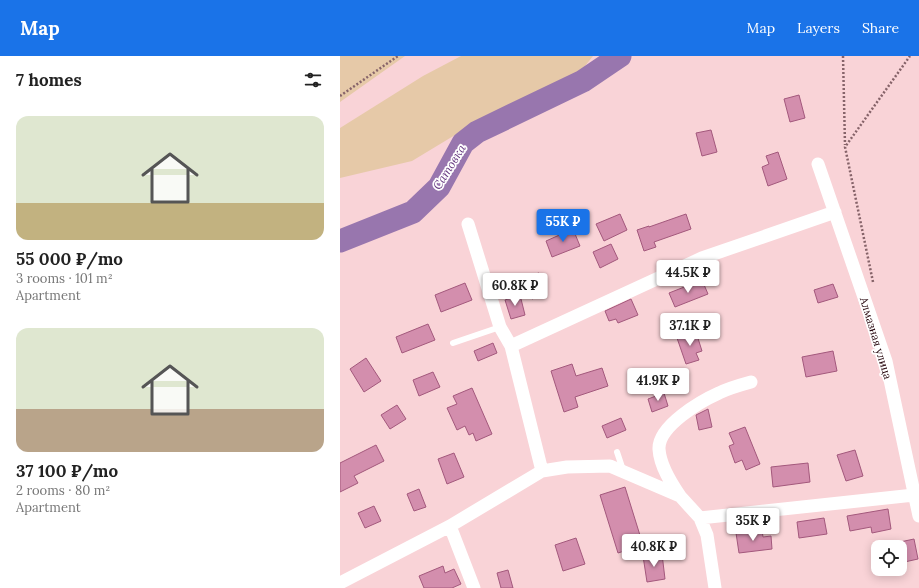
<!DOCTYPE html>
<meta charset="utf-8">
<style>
body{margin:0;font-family:Lora,serif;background:#f6f6f6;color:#222;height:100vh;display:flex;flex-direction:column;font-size:15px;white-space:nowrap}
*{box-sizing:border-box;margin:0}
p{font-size:13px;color:#767676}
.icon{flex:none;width:22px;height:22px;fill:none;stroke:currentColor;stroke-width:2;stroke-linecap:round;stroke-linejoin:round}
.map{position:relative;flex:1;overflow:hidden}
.details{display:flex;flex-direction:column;background:#fff;width:340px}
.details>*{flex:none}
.buttons{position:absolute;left:531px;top:484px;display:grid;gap:8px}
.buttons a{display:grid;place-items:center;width:36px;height:36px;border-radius:8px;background:#fff;box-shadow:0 2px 10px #0003;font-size:20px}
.price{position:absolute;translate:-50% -34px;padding:0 9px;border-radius:4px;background:#fff;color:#222;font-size:13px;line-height:26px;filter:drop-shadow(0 1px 2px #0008)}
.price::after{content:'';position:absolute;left:50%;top:24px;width:12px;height:9px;margin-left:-6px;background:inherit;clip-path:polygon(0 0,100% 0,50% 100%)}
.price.on{background:#1a73e8;color:#fff}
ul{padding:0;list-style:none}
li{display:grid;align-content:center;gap:8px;height:212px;padding:0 16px}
li span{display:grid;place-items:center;height:124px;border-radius:12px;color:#555}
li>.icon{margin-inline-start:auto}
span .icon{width:72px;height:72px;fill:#fffc;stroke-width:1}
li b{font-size:17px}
h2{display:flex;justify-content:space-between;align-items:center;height:48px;padding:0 16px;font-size:17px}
header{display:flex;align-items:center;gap:24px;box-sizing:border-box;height:56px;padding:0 20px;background:#1a73e8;color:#fff}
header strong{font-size:19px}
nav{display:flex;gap:22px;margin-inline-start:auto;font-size:14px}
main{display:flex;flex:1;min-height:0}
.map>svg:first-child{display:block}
.green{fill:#e6c9a8}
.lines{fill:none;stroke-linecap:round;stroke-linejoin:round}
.river{stroke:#9876ae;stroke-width:23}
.building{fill:#d38ead;stroke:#a3587c}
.path{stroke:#866369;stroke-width:2.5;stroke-dasharray:2 2;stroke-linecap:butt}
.lane{stroke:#fff;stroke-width:6}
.street{stroke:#fff;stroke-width:13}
.labels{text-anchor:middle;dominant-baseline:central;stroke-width:3.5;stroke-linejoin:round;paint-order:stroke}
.street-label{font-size:11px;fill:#27070e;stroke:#fff}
.water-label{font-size:12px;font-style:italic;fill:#663980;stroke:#fff}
</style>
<header>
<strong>Map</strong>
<nav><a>Map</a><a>Layers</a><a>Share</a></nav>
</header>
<main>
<section class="details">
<h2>7 homes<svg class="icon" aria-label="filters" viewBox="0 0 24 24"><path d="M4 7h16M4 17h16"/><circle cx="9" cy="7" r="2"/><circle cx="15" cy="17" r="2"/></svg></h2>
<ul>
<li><span style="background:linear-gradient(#dfe7d0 70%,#c2b280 0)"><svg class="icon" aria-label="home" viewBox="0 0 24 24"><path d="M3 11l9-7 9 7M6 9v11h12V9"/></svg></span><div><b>55 000 ₽/mo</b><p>3 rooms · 101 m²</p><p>Apartment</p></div></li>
<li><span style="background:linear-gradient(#dfe7d0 65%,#b9a48a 0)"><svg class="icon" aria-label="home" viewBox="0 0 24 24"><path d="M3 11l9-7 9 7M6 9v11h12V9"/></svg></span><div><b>37 100 ₽/mo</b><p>2 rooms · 80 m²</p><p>Apartment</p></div></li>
</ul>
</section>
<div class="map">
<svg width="579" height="532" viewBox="0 0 579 532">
<rect width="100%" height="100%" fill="#f9d3d7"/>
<path class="green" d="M 0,0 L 65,0 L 0,46 Z
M 121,0 L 253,0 L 237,20 L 173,52 L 120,76 L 72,105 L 0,122 L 0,72 L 83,20 Z"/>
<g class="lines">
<path class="river" d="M 0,185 L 73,156 L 99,131 L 123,87 L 137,76 L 243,25 L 280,0"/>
</g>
<path class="building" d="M 459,39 L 465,62 L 450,66 L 444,43 Z
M 371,74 L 377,96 L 362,100 L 356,77 Z
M 438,96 L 447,123 L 428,130 L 422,111 L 429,108 L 426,100 Z
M 280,158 L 287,174 L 264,185 L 256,168 Z
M 346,158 L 351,173 L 314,186 L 316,191 L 304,195 L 297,174 L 309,170 L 309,171 Z
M 233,173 L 240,190 L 212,201 L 206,185 Z
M 271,188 L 278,203 L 260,212 L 253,196 Z
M 199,217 L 205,238 L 192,243 L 185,221 Z
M 362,224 L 368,238 L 335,251 L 329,237 Z
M 125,227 L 132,244 L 101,256 L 95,239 Z
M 493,228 L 498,241 L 478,247 L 474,234 Z
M 180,239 L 185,259 L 171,263 L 165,244 Z
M 291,243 L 298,259 L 278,267 L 276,263 L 269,265 L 265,255 Z
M 88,268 L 95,284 L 62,297 L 56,281 Z
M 356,276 L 362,295 L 356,297 L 359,304 L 346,308 L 337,282 Z
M 153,287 L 157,297 L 138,305 L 134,295 Z
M 493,295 L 497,315 L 466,321 L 462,301 Z
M 26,302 L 41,325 L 24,336 L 10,313 Z
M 232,308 L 236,320 L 262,312 L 268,330 L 235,341 L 238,351 L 224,356 L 211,315 Z
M 93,316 L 100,331 L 79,340 L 73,324 Z
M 132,332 L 152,378 L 136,385 L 133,377 L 129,379 L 125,370 L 117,374 L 107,352 L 117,348 L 113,340 Z
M 324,337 L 328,350 L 312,356 L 308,343 Z
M 57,349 L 66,363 L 50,373 L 41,359 Z
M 368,353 L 372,371 L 359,374 L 356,359 Z
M 281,362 L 286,374 L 267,382 L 262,370 Z
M 405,371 L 420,408 L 406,414 L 402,404 L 395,407 L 389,390 L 394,388 L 389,377 Z
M 36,389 L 44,405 L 14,420 L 18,427 L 0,436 L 0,407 Z
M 515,394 L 523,420 L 506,425 L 497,399 Z
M 114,397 L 124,421 L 107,428 L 98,403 Z
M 468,407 L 470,426 L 433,431 L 431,411 Z
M 285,431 L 303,489 L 278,497 L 260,439 Z
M 79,433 L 86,451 L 74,455 L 67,438 Z
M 34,450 L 41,465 L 25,472 L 18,457 Z
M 548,453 L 551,473 L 532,477 L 531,471 L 510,475 L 507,460 Z
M 484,462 L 487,478 L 459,482 L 457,466 Z
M 422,474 L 423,481 L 431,480 L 432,493 L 399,497 L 396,477 Z
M 236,482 L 245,508 L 223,515 L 215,489 Z
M 574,483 L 578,503 L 560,507 L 560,486 Z
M 322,498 L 325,523 L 307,526 L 303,500 Z
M 103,510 L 105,517 L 114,513 L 121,528 L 112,532 L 84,532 L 79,520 Z
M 168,514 L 173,532 L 161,532 L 157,517 Z"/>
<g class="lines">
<path class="path" d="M 503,0 L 505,89
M 0,40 L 58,0
M 533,226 L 505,91 L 570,0"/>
<path class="lane" d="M 113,287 L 160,271
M 277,396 L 283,414"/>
<path class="street" d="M 478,108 L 546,305 L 579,460
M 128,168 L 160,271 L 171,290 L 202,415 L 227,411 L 270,410 L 340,440 L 360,462 L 367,479 L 375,532
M 171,290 L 362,202 L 495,156
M 340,440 C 331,427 320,410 319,393 C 318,370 361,345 379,337 C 389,332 400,329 411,326
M 360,462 L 574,439
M 110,470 L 134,532
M 0,527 L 110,470 L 202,415"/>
</g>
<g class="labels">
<g class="street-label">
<text transform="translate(536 282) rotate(73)">Алмазная улица</text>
</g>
<g class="water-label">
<text transform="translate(109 111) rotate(-58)">Сатовка</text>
</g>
</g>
</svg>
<div class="buttons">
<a><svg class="icon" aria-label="locate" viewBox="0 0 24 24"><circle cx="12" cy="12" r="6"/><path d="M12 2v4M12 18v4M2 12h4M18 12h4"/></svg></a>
</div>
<b class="price on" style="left:223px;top:187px">55K ₽</b>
<b class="price" style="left:348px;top:238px">44.5K ₽</b>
<b class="price" style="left:175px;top:251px">60.8K ₽</b>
<b class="price" style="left:350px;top:291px">37.1K ₽</b>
<b class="price" style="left:318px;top:346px">41.9K ₽</b>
<b class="price" style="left:413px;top:486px">35K ₽</b>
<b class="price" style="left:314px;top:512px">40.8K ₽</b>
</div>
</main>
